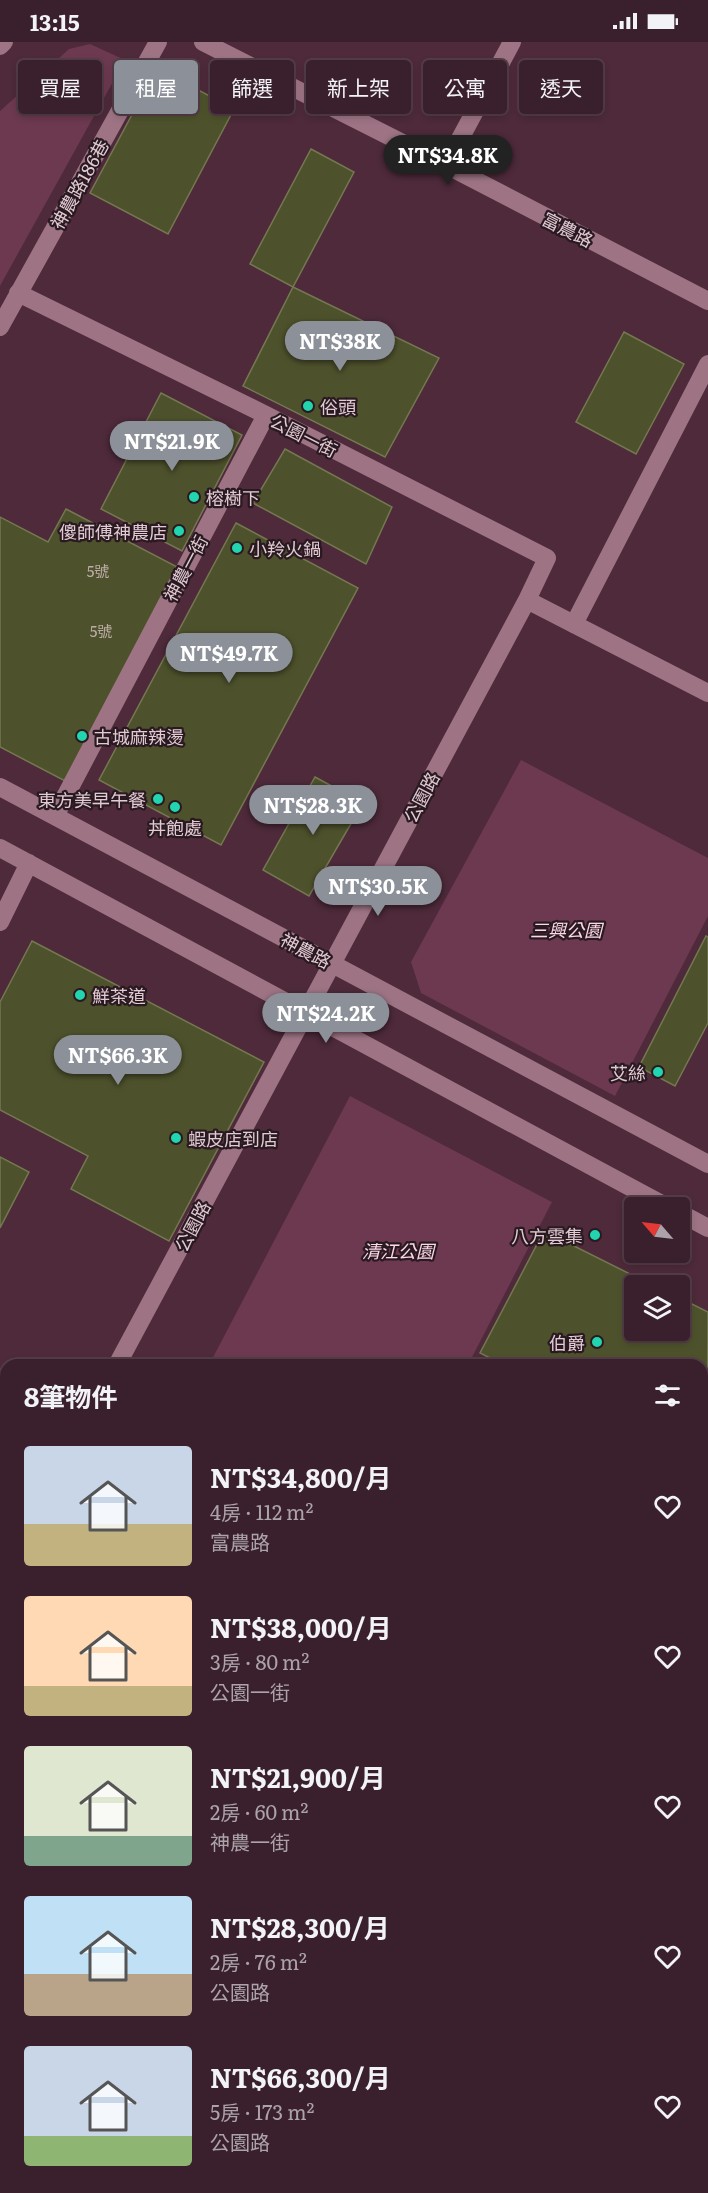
<!DOCTYPE html>
<html lang="zh-TW">
<meta charset="utf-8">
<style>
body{margin:0;font-family:Literata,"Noto Sans TC",serif;background:#412834;color:#f1f3f6;height:100vh;display:flex;flex-direction:column;font-size:22px;white-space:nowrap}
*{box-sizing:border-box;margin:0}
p{font-size:20px;color:#aba3a9}
.icon{flex:none;width:33px;height:33px;fill:none;stroke:currentColor;stroke-width:2;stroke-linecap:round;stroke-linejoin:round}
.map{position:relative;flex:1;overflow:hidden}
.panel{position:absolute;left:0px;top:1317px;width:708px;height:834px;display:flex;flex-direction:column;background:#3a202c;border-radius:18px 18px 0 0;box-shadow:0 3px 9px #0003,0 0 0 2px #543e48}
.panel>*{flex:none}
.hud{position:absolute;left:18px;top:18px;width:672px;height:54px;display:flex;gap:12px}
.needle{width:39px;rotate:298deg}
.tools{position:absolute;left:624px;top:1155px;display:grid;gap:12px}
.tools a{display:grid;place-items:center;width:66px;height:66px;border-radius:6px;background:#3a202c;box-shadow:0 3px 9px #0003,0 0 0 2px #543e48;font-size:30px}
.price{position:absolute;translate:-50% -51px;padding:0 14px;border-radius:21px;background:#8c9099;color:#fff;font-size:20px;line-height:39px;filter:drop-shadow(0 2px 3px #0008)}
.price::after{content:'';position:absolute;left:50%;top:36px;width:18px;height:14px;margin-left:-9px;background:inherit;clip-path:polygon(0 0,100% 0,50% 100%)}
.price.on{background:#222;color:#fff}
ul{padding:0;list-style:none}
li{display:flex;align-items:center;gap:18px;height:150px;padding:0 24px}
li span{display:grid;place-items:center;flex:none;width:168px;height:120px;border-radius:6px;color:#555}
li>.icon{margin-inline-start:auto}
span .icon{width:72px;height:72px;fill:#fffc;stroke-width:1}
li b{font-size:26px}
h2{display:flex;justify-content:space-between;align-items:center;height:72px;padding:0 24px;font-size:26px}
.chip{padding:0 21px;border-radius:6px;background:#3a202c;box-shadow:0 3px 9px #0003,0 0 0 2px #543e48;font-size:21px;line-height:54px}
.chip.on{background:#8c9099;color:#fff}
.status{display:flex;justify-content:space-between;align-items:center;height:42px;padding:0 30px;background:#3a202c;direction:ltr}
.status svg{height:16px;fill:currentColor}
.map>svg:first-child{display:block}
.green{fill:#6c3950}
.building{fill:#4e522c;stroke:#747851;stroke-width:1.5}
.lines{fill:none;stroke-linecap:round;stroke-linejoin:round}
.path{stroke:#8c6e7b;stroke-width:4;stroke-dasharray:4.5 3;stroke-linecap:butt}
.lane{stroke:#9e7484;stroke-width:18}
.street{stroke:#9e7484;stroke-width:18}
.poi-dot{fill:#22d5af;stroke:#291920;stroke-width:2}
.labels{text-anchor:middle;dominant-baseline:central;stroke-width:4.5;stroke-linejoin:round;paint-order:stroke}
.number-label{font-size:15px;fill:#bdaca9}
.street-label{font-size:18px;fill:#e2cad3;stroke:#291920}
.poi-label{font-size:18px;fill:#e2cad3;stroke:#291920;text-anchor:start}
.park-label{font-size:18px;font-style:italic;fill:#fcd7e5;stroke:#291920}
</style>
<div class="status"><b>13:15</b><svg viewBox="0 0 49 12"><path d="M0 12V9h3v3zM5 12V6h3v6zM10 12V3h3v9zM15 12V0h3v12zM26 1h20v11H26zM47 4h2v5h-2z"/></svg></div>
<div class="map">
<svg width="708" height="2151" viewBox="0 0 708 2151">
<rect width="100%" height="100%" fill="#4e2a3a"/>
<path class="green" d="M 90,2 L 125,18 L 0,244 L 0,69 L 69,7 Z
M 521,718 L 708,816 L 708,874 L 615,1054 L 421,951 L 411,920 Z
M 350,1054 L 552,1160 L 468,1323 L 209,1323 Z
M 6,1506 L 6,1660 L 0,1656 L 0,1517 Z"/>
<path class="building" d="M 157,26 L 234,67 L 168,192 L 90,151 Z
M 311,107 L 354,130 L 293,245 L 250,222 Z
M 293,245 L 439,316 L 385,415 L 243,344 Z
M 624,290 L 684,322 L 636,412 L 576,380 Z
M 161,351 L 242,393 L 182,509 L 101,467 Z
M 285,407 L 392,465 L 366,522 L 253,461 Z
M 66,467 L 181,527 L 69,741 L 0,705 L 0,475 L 48,500 Z
M 236,481 L 358,546 L 221,803 L 99,738 Z
M 315,735 L 363,761 L 309,854 L 263,828 Z
M 706,894 L 708,895 L 708,981 L 675,1044 L 639,1025 Z
M 32,899 L 264,1020 L 169,1199 L 71,1147 L 88,1114 L 0,1068 L 0,960 Z
M 0,1115 L 29,1130 L 0,1186 Z
M 544,1189 L 654,1244 L 634,1244 L 634,1288 L 680,1288 L 680,1256 L 708,1270 L 707,1422 L 702,1419 L 702,1323 L 504,1323 L 480,1311 Z"/>
<g class="lines">
<path class="path" d="M 215,2145 L 226,2151"/>
<path class="lane" d="M 0,4 L 4,0
M 0,285 L 158,0
M 574,582 L 708,322"/>
<path class="street" d="M 203,0 L 446,123 L 708,259
M 446,123 L 512,0
M 18,251 L 266,373 L 547,516 L 527,558
M 0,745 L 708,1122
M 55,774 L 266,373
M 0,806 L 669,1166
M 0,880 L 29,821
M 680,1171 L 708,1186
M 117,1323 L 527,558 L 708,651
M 0,1335 L 6,1338
M 702,1550 L 708,1538
M 0,1700 L 6,1703
M 702,2070 L 708,2073
M 39,2151 L 42,2145"/>
</g>
<g class="poi-dot">
<circle cx="308" cy="364" r="6"/>
<circle cx="194" cy="455" r="6"/>
<circle cx="179" cy="489" r="6"/>
<circle cx="237" cy="506" r="6"/>
<circle cx="82" cy="694" r="6"/>
<circle cx="158" cy="757" r="6"/>
<circle cx="175" cy="765" r="6"/>
<circle cx="80" cy="953" r="6"/>
<circle cx="658" cy="1030" r="6"/>
<circle cx="176" cy="1096" r="6"/>
<circle cx="595" cy="1193" r="6"/>
<circle cx="597" cy="1300" r="6"/>
</g>
<g class="labels">
<g class="number-label">
<text x="98" y="528">5號</text>
<text x="101" y="588">5號</text>
</g>
<g class="street-label">
<text transform="translate(79 142) rotate(-61)">神農路186巷</text>
<text transform="translate(568 187) rotate(27)">富農路</text>
<text transform="translate(304 393) rotate(27)">公園一街</text>
<text transform="translate(185 526) rotate(-62)">神農一街</text>
<text transform="translate(421 755) rotate(-62)">公園路</text>
<text transform="translate(306 908) rotate(28)">神農路</text>
<text transform="translate(192 1184) rotate(-62)">公園路</text>
</g>
<g class="poi-label">
<text x="320" y="364">俗頭</text>
<text x="206" y="455">榕樹下</text>
<text x="167" y="489" text-anchor="end">傻師傅神農店</text>
<text x="249" y="506">小羚火鍋</text>
<text x="94" y="694">古城麻辣燙</text>
<text x="146" y="757" text-anchor="end">東方美早午餐</text>
<text x="175" y="785" text-anchor="middle">丼飽處</text>
<text x="92" y="953">鮮茶道</text>
<text x="646" y="1030" text-anchor="end">艾絲</text>
<text x="188" y="1096">蝦皮店到店</text>
<text x="583" y="1193" text-anchor="end">八方雲集</text>
<text x="585" y="1300" text-anchor="end">伯爵</text>
</g>
<g class="park-label">
<text x="566" y="887">三興公園</text>
<text x="398" y="1208">清江公園</text>
</g>
</g>
</svg>
<div class="tools">
<a><svg class="needle" viewBox="-14 -14 28 28"><path d="M0-13l5 13h-10z" fill="#e53935"/><path d="M0 13l5-13h-10z" fill="#aba3a9"/></svg></a>
<a><svg class="icon" aria-label="layers" viewBox="0 0 24 24"><path d="M12 4l9 5-9 5-9-5zM3 14l9 5 9-5"/></svg></a>
</div>
<b class="price on" style="left:448px;top:144px">NT$34.8K</b>
<b class="price" style="left:340px;top:330px">NT$38K</b>
<b class="price" style="left:172px;top:430px">NT$21.9K</b>
<b class="price" style="left:229px;top:642px">NT$49.7K</b>
<b class="price" style="left:313px;top:794px">NT$28.3K</b>
<b class="price" style="left:378px;top:875px">NT$30.5K</b>
<b class="price" style="left:326px;top:1002px">NT$24.2K</b>
<b class="price" style="left:118px;top:1044px">NT$66.3K</b>
<div class="hud">
<a class="chip">買屋</a>
<a class="chip on">租屋</a>
<a class="chip">篩選</a>
<a class="chip">新上架</a>
<a class="chip">公寓</a>
<a class="chip">透天</a>
</div>
<section class="panel">
<h2>8筆物件<svg class="icon" aria-label="filters" viewBox="0 0 24 24"><path d="M4 7h16M4 17h16"/><circle cx="9" cy="7" r="2"/><circle cx="15" cy="17" r="2"/></svg></h2>
<ul>
<li><span style="background:linear-gradient(#c9d6e8 65%,#c2b280 0)"><svg class="icon" aria-label="home" viewBox="0 0 24 24"><path d="M3 11l9-7 9 7M6 9v11h12V9"/></svg></span><div><b>NT$34,800/月</b><p>4房 · 112 m²</p><p>富農路</p></div><svg class="icon" aria-label="heart" viewBox="0 0 24 24"><path d="M12 20l-8-8c-3-5 5-10 8-4 3-6 11-1 8 4z"/></svg></li>
<li><span style="background:linear-gradient(#ffd9b3 75%,#c2b280 0)"><svg class="icon" aria-label="home" viewBox="0 0 24 24"><path d="M3 11l9-7 9 7M6 9v11h12V9"/></svg></span><div><b>NT$38,000/月</b><p>3房 · 80 m²</p><p>公園一街</p></div><svg class="icon" aria-label="heart" viewBox="0 0 24 24"><path d="M12 20l-8-8c-3-5 5-10 8-4 3-6 11-1 8 4z"/></svg></li>
<li><span style="background:linear-gradient(#dfe7d0 75%,#7fa58c 0)"><svg class="icon" aria-label="home" viewBox="0 0 24 24"><path d="M3 11l9-7 9 7M6 9v11h12V9"/></svg></span><div><b>NT$21,900/月</b><p>2房 · 60 m²</p><p>神農一街</p></div><svg class="icon" aria-label="heart" viewBox="0 0 24 24"><path d="M12 20l-8-8c-3-5 5-10 8-4 3-6 11-1 8 4z"/></svg></li>
<li><span style="background:linear-gradient(#bfe0f5 65%,#b9a48a 0)"><svg class="icon" aria-label="home" viewBox="0 0 24 24"><path d="M3 11l9-7 9 7M6 9v11h12V9"/></svg></span><div><b>NT$28,300/月</b><p>2房 · 76 m²</p><p>公園路</p></div><svg class="icon" aria-label="heart" viewBox="0 0 24 24"><path d="M12 20l-8-8c-3-5 5-10 8-4 3-6 11-1 8 4z"/></svg></li>
<li><span style="background:linear-gradient(#c9d6e8 75%,#8fb573 0)"><svg class="icon" aria-label="home" viewBox="0 0 24 24"><path d="M3 11l9-7 9 7M6 9v11h12V9"/></svg></span><div><b>NT$66,300/月</b><p>5房 · 173 m²</p><p>公園路</p></div><svg class="icon" aria-label="heart" viewBox="0 0 24 24"><path d="M12 20l-8-8c-3-5 5-10 8-4 3-6 11-1 8 4z"/></svg></li>
</ul>
</section>
</div>
